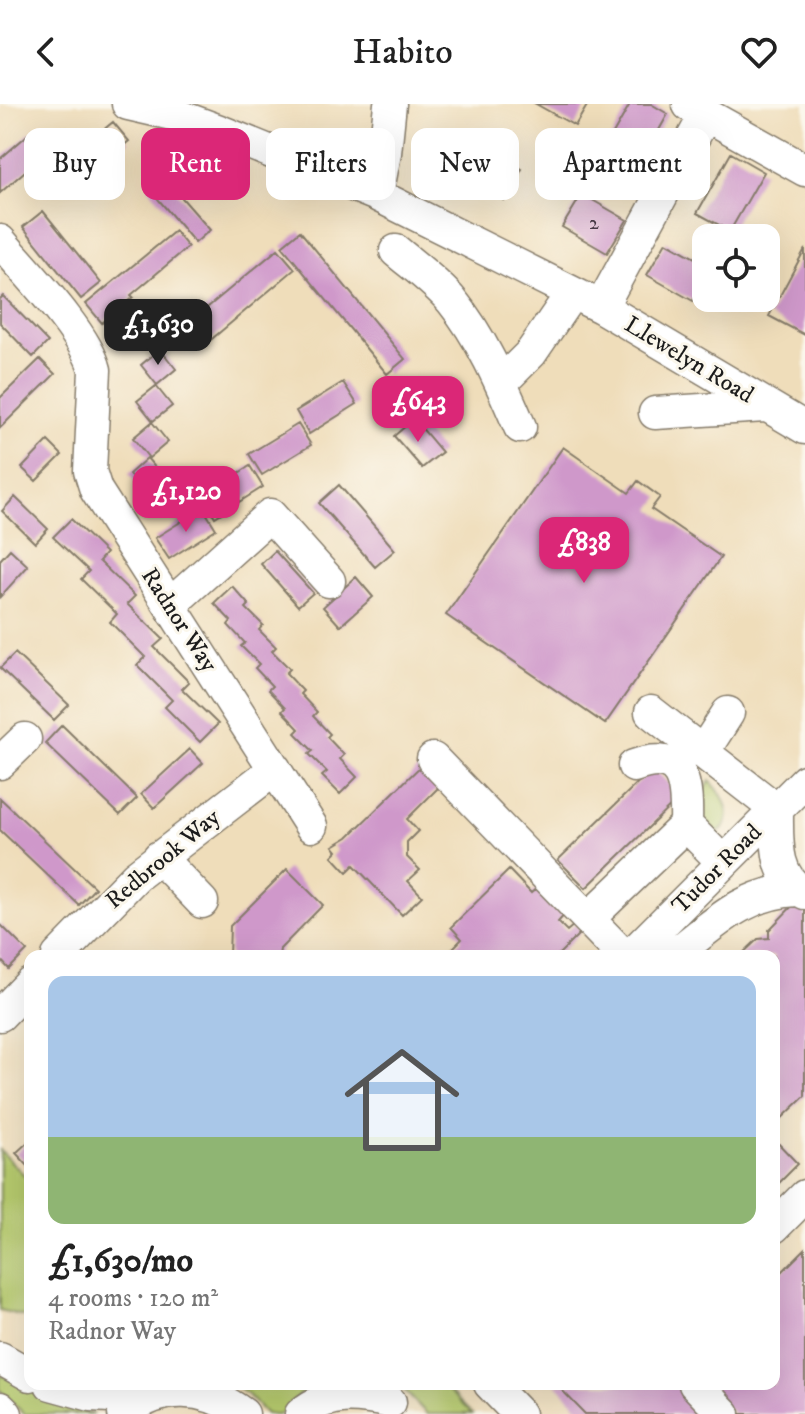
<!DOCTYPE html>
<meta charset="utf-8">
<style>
body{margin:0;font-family:"IM FELL DW Pica",serif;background:#f2f2f2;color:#222;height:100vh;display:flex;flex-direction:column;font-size:30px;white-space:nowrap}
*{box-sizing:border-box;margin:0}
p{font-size:26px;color:#767676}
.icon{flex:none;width:44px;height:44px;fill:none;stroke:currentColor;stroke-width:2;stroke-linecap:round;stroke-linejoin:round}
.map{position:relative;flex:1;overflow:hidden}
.sheet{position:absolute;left:24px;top:846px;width:756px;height:440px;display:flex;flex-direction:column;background:#fff;border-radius:16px;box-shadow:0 8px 32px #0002}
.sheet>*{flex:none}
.top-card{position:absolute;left:24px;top:24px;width:758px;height:72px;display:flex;gap:16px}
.tools{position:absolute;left:692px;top:120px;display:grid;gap:16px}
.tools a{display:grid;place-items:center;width:88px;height:88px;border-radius:16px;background:#fff;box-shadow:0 8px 32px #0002;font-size:40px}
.price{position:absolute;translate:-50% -68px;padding:0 18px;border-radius:16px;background:#db2777;color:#fff;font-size:26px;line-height:52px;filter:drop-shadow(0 2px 4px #0008)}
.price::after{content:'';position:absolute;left:50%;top:48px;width:24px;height:18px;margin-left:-12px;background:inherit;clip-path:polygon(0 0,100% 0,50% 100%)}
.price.current{background:#222;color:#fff}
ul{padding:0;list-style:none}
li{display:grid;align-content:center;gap:16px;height:424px;padding:0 24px}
li span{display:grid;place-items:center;height:248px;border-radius:16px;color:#555}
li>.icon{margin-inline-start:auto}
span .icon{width:144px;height:144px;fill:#fffc;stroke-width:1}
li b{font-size:34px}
.tag{padding:0 28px;border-radius:16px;background:#fff;box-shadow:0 8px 32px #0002;font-size:28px;line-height:72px}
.tag.current{background:#db2777;color:#fff}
header{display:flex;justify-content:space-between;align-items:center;height:104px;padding:0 24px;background:#fff;font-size:36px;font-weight:600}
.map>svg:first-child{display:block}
.green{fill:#b4c86c;stroke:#687244;stroke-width:2}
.building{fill:#cf98ca}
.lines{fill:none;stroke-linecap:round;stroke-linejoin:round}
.minor-casing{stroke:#867c6b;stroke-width:35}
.minor{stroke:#fff;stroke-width:32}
.labels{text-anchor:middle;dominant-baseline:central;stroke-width:6;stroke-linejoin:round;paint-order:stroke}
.number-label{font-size:20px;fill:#493b48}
.street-label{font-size:24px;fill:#1c1c1c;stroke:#fbf7ec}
</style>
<header><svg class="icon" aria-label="back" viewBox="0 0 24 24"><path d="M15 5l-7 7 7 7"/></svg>Habito<svg class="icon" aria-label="heart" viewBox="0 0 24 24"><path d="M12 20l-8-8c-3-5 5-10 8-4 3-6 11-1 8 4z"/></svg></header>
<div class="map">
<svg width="805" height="1310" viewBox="0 0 805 1310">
<rect width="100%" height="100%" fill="#fbf7ec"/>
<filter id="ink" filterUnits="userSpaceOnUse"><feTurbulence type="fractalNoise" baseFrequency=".0125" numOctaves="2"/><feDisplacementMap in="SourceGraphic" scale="16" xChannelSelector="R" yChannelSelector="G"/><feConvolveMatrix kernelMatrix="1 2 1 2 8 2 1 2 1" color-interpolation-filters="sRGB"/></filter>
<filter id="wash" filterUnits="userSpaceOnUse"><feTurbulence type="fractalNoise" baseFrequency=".006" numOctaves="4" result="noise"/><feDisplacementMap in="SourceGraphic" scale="32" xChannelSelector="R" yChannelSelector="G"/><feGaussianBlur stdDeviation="1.8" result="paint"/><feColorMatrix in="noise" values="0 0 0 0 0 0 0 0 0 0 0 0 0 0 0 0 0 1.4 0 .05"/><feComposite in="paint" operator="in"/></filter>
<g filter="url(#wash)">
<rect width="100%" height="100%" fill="#efddba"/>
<path class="green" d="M 710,677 C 724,691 738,715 717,730 L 702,716 L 701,693 Z
M 0,1046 L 30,1077 L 30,1214 L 0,1206 Z
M 0,1270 L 49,1296 L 94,1310 L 24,1310 L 0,1286 Z
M 233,1280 L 320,1280 L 301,1289 L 280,1310 L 266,1310 L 249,1292 Z
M 398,1280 L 442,1280 L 472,1310 L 427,1310 Z"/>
<g id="blocks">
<path class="building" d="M 536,0 L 588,0 L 575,22 Z
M 630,0 L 651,0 L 668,10 L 632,74 L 599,55 Z
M 113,18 L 129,37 L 77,79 L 62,60 Z
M 31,28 L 48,47 L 0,89 L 0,55 Z
M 491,46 L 522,65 L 504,96 L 472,77 Z
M 731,49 L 764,68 L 730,127 L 697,109 Z
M 162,71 L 210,126 L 195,139 L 148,83 Z
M 582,90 L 627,116 L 607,149 L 562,123 Z
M 43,107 L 101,179 L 81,195 L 23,123 Z
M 175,127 L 188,143 L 131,191 L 133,193 L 102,219 L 86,200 Z
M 300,127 L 405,255 L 387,270 L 282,142 Z
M 666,138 L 706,160 L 706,174 L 693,197 L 647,171 Z
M 278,145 L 295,165 L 207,239 L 190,218 Z
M 805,145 L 805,231 L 769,212 Z
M 3,192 L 48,238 L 33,253 L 0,219 L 0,195 Z
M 160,245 L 176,265 L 157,281 L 141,261 Z
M 40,255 L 55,270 L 0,324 L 0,294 Z
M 343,278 L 357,300 L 309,330 L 296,307 Z
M 156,282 L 172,302 L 153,317 L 137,297 Z
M 414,315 L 442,348 L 422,364 L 394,332 Z
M 152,318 L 168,338 L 149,354 L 133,334 Z
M 298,320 L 311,341 L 262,371 L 249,350 Z
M 48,337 L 62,351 L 36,377 L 22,364 Z
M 563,343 L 629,389 L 638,377 L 660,393 L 651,405 L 721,453 L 605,620 L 446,511 Z
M 147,354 L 164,374 L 145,390 L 129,370 Z
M 250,362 L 263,383 L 215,413 L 202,392 Z
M 339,381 L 395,446 L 375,463 L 319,399 Z
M 15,393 L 48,425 L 35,439 L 2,407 Z
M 203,404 L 216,425 L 169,455 L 155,434 Z
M 71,415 L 106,449 L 99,457 L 135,492 L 127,500 L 163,535 L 154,543 L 189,578 L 182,585 L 218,620 L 200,638 L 165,603 L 172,596 L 137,561 L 145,553 L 110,518 L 117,510 L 81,475 L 89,467 L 53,433 Z
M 10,445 L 28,462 L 0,493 L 0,456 Z
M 275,447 L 313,489 L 298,502 L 261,460 Z
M 356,473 L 373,493 L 340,522 L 323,503 Z
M 232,482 L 249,501 L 246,504 L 263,521 L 259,526 L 276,543 L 272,547 L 290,565 L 286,569 L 303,587 L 300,590 L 317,608 L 313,612 L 330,630 L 327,633 L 344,651 L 340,655 L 357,673 L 340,690 L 322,672 L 327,668 L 309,650 L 313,647 L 295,629 L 299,625 L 282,607 L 285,604 L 268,586 L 272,582 L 255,564 L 259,560 L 241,542 L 245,539 L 228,521 L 231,517 L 214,499 Z
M 15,549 L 69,601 L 54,616 L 0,564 Z
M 62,621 L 137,694 L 120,711 L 45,639 Z
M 190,645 L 203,659 L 154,704 L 141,690 Z
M 427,656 L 446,676 L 407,715 L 418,727 L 407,738 L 407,753 L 420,766 L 408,777 L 422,792 L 402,811 L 354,761 L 347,768 L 332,752 L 337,747 L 333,742 L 348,733 Z
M 653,664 L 681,692 L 586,784 L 558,756 Z
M 0,694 L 95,784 L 79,801 L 0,726 Z
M 287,765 L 323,801 L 280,845 L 279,852 L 229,852 L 230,822 Z
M 509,766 L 531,789 L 539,782 L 566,809 L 558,818 L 567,827 L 575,820 L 582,827 L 557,852 L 479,852 L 475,848 L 471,852 L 451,852 L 448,849 L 462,835 L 451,823 Z
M 800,794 L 805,794 L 805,992 L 774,1022 L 774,852 L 740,852 L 758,835 L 769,834 L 769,826 Z
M 0,820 L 27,847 L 9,865 L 0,855 Z
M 774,1035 L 798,1060 L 774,1084 Z
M 30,1036 L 30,1064 L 16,1049 Z
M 805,1145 L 805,1310 L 734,1310 L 704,1280 L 774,1280 L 774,1176 Z
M 556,1280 L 686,1280 L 715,1310 L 585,1310 Z"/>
</g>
</g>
<g filter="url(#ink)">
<use href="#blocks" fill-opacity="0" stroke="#867c6b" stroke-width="2"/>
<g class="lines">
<g class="minor-casing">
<path id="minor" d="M 128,0 L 176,11 L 222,28 L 377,91 L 601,203 L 805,324
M 689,1 L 805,66
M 377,91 L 385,49 L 390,0
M 0,137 C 26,168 86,229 95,266 L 90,367 L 96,386 L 311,722
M 396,147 C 415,163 436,178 452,197 C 482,234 501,279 520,323
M 601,203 L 706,10
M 501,279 L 531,249 L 572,189
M 655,309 L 765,302
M 170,501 L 270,411 L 329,477
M 651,608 L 777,706 C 777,736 774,774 805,789
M 703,648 L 728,609
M 433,655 L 624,852
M 0,659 L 25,635
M 634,662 C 686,643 687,683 686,721 L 723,758
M 159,753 L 202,798
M 588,815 L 686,721
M 58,852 L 136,772 L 275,665
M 630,852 L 805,677
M 673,852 C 714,820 744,788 798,786
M 0,911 L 30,880
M 774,1123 L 805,1092
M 0,1254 L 30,1271
M 51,1280 L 91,1291 L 148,1294
M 490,1280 L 519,1310
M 695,1280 L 724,1310
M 0,1304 L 6,1310
M 124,1310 C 160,1279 206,1282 243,1310
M 301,1310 C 328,1287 358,1291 390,1298"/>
</g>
<use href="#minor" class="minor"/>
</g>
</g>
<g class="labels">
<g class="number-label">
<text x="594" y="119">2</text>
</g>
<g class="street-label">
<text transform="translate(689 256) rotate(31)">Llewelyn Road</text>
<text transform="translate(179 516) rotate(57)">Radnor Way</text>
<text transform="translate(163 755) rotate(-40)">Redbrook Way</text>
<text transform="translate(717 765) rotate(-45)">Tudor Road</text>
</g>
</g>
</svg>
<div class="tools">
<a><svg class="icon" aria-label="locate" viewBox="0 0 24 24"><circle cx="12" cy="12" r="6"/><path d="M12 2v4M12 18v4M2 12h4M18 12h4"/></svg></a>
</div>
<b class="price current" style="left:158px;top:263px">£1,630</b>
<b class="price" style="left:418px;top:340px">£643</b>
<b class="price" style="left:186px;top:430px">£1,120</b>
<b class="price" style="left:584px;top:481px">£838</b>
<div class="top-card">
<a class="tag">Buy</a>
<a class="tag current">Rent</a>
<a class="tag">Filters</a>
<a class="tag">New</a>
<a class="tag">Apartment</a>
</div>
<section class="sheet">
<ul>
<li><span style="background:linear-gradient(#a9c7e8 65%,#8fb573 0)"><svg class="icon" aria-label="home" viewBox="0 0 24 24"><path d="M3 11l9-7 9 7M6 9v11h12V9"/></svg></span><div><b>£1,630/mo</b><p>4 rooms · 120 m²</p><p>Radnor Way</p></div></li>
</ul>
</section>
</div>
